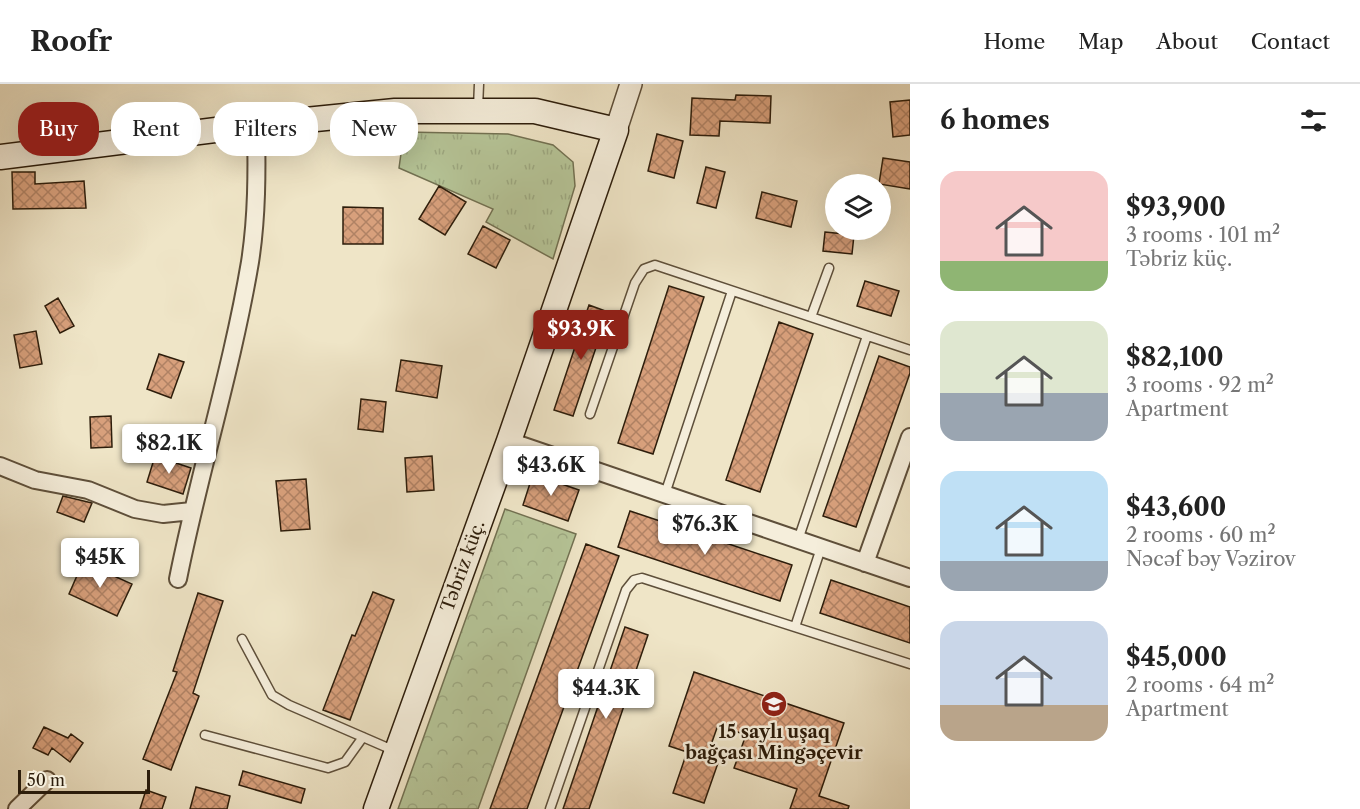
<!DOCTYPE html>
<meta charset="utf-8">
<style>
body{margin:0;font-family:"Libre Caslon Text",serif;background:#f2f2f2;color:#222;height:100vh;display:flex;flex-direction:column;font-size:22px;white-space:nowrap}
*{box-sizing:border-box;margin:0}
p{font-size:20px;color:#767676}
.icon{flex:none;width:33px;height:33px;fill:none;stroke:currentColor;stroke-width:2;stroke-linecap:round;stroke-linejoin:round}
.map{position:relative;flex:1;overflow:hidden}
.sheet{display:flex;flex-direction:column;background:#fff;width:450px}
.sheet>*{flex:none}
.guide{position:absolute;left:18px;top:18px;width:570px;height:54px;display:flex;gap:12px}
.fabs{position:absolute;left:825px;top:90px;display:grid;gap:12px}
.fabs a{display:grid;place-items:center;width:66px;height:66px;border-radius:50%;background:#fff;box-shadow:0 6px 24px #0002;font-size:30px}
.scale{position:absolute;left:18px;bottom:15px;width:132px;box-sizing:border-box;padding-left:6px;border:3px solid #2d1d0b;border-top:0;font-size:16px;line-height:21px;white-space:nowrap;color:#2d1d0b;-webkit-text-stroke:4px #f5eedb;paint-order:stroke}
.price{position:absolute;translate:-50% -51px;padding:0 14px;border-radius:6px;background:#fff;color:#222;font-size:20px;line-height:39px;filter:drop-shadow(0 2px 3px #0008)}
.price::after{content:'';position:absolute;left:50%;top:36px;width:18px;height:14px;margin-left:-9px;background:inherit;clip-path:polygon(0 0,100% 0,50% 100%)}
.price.active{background:#8f2418;color:#fff}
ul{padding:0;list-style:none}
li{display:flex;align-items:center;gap:18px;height:150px;padding:0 30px}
li span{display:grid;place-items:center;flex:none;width:168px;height:120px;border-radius:18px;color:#555}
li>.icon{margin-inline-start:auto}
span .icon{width:72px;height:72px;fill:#fffc;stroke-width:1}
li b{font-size:26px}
h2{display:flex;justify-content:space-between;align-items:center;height:72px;padding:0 30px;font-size:26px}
.chip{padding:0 21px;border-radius:24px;background:#fff;box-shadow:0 6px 24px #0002;font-size:21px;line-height:54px}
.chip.active{background:#8f2418;color:#fff}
header{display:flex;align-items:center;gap:36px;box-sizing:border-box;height:84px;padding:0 30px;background:#fff;border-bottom:2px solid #e0e0e0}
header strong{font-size:28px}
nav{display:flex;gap:33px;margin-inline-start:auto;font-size:21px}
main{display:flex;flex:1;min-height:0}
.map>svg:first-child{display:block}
.grass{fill:url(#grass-tufts);stroke:#727152;stroke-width:1.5}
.forest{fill:url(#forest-crowns);stroke:#727152;stroke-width:1.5}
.building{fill:url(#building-cross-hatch);stroke:#2d1d0b;stroke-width:1.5}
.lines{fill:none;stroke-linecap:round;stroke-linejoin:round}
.service-casing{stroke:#5e4f3a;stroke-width:11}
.minor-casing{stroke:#5e4f3a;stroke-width:20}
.tertiary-casing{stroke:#5e4f3a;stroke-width:24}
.secondary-casing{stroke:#2d1d0b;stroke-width:27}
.service{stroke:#f5eedb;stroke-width:8}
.minor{stroke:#f5eedb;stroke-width:16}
.tertiary{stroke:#f5eedb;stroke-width:21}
.secondary{stroke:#f5eedb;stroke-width:24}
.labels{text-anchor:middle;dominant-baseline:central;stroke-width:5;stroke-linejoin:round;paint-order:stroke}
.street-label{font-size:18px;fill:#2d1d0b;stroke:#f5eedb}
.poi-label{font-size:18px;font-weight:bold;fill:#2d1d0b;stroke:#f5eedb}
</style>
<header>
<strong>Roofr</strong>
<nav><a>Home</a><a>Map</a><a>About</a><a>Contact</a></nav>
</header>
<main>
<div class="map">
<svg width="910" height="725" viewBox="0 0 910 725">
<defs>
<pattern id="grass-tufts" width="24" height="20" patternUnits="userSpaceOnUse" patternTransform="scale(1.5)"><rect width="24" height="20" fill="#b6c598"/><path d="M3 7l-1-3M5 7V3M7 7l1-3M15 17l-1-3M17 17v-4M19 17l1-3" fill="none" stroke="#9da982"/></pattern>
<pattern id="forest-crowns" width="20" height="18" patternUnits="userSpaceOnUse" patternTransform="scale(1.5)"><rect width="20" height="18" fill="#b6c598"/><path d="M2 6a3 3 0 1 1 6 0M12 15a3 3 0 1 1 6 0" fill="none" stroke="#9da982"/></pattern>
<pattern id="building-cross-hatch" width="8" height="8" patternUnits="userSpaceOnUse" patternTransform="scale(1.5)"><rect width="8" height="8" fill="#d8a07c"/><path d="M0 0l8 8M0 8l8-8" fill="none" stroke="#b08264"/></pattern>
</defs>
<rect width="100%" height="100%" fill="#efe5c7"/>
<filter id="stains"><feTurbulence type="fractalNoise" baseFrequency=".00333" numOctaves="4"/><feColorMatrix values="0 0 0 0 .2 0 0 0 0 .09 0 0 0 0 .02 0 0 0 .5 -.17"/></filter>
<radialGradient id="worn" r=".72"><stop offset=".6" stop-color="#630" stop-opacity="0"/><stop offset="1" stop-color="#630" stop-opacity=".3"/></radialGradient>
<path class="grass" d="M 404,48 L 508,50 L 553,61 L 573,78 L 575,102 L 553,175 L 486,138 L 493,125 L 399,84 Z"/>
<path class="forest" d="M 505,425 L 576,450 L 478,725 L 398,725 Z"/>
<path class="building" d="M 736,11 L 771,12 L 770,39 L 720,37 L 719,52 L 690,51 L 692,14 L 735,16 Z
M 910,16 L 910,51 L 893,53 L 890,18 Z
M 657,50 L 683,57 L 674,94 L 648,87 Z
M 883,74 L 910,78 L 910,105 L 879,100 Z
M 706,83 L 725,88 L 716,124 L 697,119 Z
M 12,88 L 35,88 L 35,100 L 84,97 L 86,124 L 13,125 Z
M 439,102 L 466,118 L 445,151 L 419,135 Z
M 762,108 L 797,117 L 791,143 L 756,134 Z
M 343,123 L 383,124 L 383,160 L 343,160 Z
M 483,142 L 510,156 L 496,184 L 468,170 Z
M 825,148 L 854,151 L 852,170 L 823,167 Z
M 865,197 L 899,207 L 891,232 L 857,222 Z
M 669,202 L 704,213 L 653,370 L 618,359 Z
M 58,214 L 74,242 L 60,249 L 45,222 Z
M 589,221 L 608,228 L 573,332 L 554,326 Z
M 779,238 L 813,250 L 760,408 L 726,396 Z
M 36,247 L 42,280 L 20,284 L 14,251 Z
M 159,270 L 184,278 L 171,314 L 147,305 Z
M 879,272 L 910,283 L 910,289 L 856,443 L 823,432 Z
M 401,276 L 442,282 L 437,314 L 396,307 Z
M 361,315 L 386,318 L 383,348 L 358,345 Z
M 111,332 L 112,363 L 91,364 L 90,333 Z
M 155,372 L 191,384 L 183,410 L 147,398 Z
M 432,372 L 434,406 L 407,408 L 405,374 Z
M 533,390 L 579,406 L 568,437 L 523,421 Z
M 306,395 L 310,445 L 281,447 L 276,397 Z
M 63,412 L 92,419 L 84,438 L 57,428 Z
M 630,427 L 792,481 L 780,517 L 618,463 Z
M 586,460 L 619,472 L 553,653 L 527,725 L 490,725 Z
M 83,478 L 132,500 L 117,532 L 69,510 Z
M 831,496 L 910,523 L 910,559 L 820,529 Z
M 373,508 L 394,516 L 350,636 L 323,626 L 352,551 L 355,552 Z
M 198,509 L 223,517 L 193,609 L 199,612 L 171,686 L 143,675 L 177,588 L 173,587 Z
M 625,543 L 648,551 L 589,725 L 563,725 Z
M 694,588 L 844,639 L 819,712 L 849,722 L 848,725 L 790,725 L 797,705 L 734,684 L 746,651 L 718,641 L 706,675 L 718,679 L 704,719 L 673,709 L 687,668 L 669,662 Z
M 44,643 L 68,654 L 71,650 L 83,659 L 70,678 L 52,664 L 48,671 L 33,664 Z
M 243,687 L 305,705 L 301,719 L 239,701 Z
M 196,703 L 230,712 L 227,725 L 190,725 Z
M 146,706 L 166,713 L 162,725 L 140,725 Z"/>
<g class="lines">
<g class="service-casing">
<path id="service" d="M 478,24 L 479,0
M 811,233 L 829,184
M 590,330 L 635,199 L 644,185 L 655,181 L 910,266
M 665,410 L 732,207
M 798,456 L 867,252
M 795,543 L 821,464
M 242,555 L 272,611 L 289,621 L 395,667
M 205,651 L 328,684 L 345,678 L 363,653
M 550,725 L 626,506 L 634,496 L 642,494 L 910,580"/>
</g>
<g class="minor-casing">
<path id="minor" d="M 509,357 L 910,494
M 0,382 L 35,396 L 88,406 L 135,425 L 163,430 L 192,427
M 865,479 L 910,353
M 178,495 C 199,389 232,285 250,178 C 257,133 257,87 256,41
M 17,725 L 47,696"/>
</g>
<g class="tertiary-casing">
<path id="tertiary" d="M 616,46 L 631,0"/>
</g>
<g class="secondary-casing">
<path id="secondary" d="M 0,73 L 256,41 L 395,27 L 535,27 L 616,46 L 509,357 L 376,725"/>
</g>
<use href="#service" class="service"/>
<use href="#minor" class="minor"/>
<use href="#tertiary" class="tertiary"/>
<use href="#secondary" class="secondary"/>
</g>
<defs>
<g id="school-disc" transform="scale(1.35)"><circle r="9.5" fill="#8f2418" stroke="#f5eedb"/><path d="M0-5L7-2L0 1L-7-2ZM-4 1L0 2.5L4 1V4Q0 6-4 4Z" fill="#fff"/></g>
</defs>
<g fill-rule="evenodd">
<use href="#school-disc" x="774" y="620"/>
</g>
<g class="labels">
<g class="street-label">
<text transform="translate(463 482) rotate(-70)">Təbriz küç.</text>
</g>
<g class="poi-label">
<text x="774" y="648">15 saylı uşaq<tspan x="774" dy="21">bağçası Mingəçevir</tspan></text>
</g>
</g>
<rect width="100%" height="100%" filter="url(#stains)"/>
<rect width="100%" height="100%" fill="url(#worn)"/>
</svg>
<div class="fabs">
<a><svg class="icon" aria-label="layers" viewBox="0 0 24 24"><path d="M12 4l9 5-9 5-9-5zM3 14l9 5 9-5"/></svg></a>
</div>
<div class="scale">50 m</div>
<b class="price active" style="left:581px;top:277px">$93.9K</b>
<b class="price" style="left:169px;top:391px">$82.1K</b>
<b class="price" style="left:551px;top:413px">$43.6K</b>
<b class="price" style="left:705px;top:472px">$76.3K</b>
<b class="price" style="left:100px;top:505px">$45K</b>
<b class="price" style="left:606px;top:636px">$44.3K</b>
<div class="guide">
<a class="chip active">Buy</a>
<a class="chip">Rent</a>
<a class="chip">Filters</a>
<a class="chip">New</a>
</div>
</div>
<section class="sheet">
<h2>6 homes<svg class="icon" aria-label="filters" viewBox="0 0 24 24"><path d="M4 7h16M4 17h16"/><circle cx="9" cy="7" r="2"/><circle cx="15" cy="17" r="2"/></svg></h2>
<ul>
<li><span style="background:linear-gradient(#f6c9c9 75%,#8fb573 0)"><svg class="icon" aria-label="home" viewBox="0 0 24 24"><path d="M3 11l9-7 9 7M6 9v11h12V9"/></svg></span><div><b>$93,900</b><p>3 rooms · 101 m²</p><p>Təbriz küç.</p></div></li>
<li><span style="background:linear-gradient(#dfe7d0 60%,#9aa5b1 0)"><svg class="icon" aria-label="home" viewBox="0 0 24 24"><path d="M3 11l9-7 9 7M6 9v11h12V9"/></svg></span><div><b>$82,100</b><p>3 rooms · 92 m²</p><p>Apartment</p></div></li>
<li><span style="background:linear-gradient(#bfe0f5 75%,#9aa5b1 0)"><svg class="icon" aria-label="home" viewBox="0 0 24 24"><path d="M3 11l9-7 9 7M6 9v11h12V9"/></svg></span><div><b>$43,600</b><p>2 rooms · 60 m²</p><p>Nəcəf bəy Vəzirov</p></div></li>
<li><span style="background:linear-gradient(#c9d6e8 70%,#b9a48a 0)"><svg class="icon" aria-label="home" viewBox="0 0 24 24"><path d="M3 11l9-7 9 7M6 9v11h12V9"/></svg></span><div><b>$45,000</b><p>2 rooms · 64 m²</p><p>Apartment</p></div></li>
</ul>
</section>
</main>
